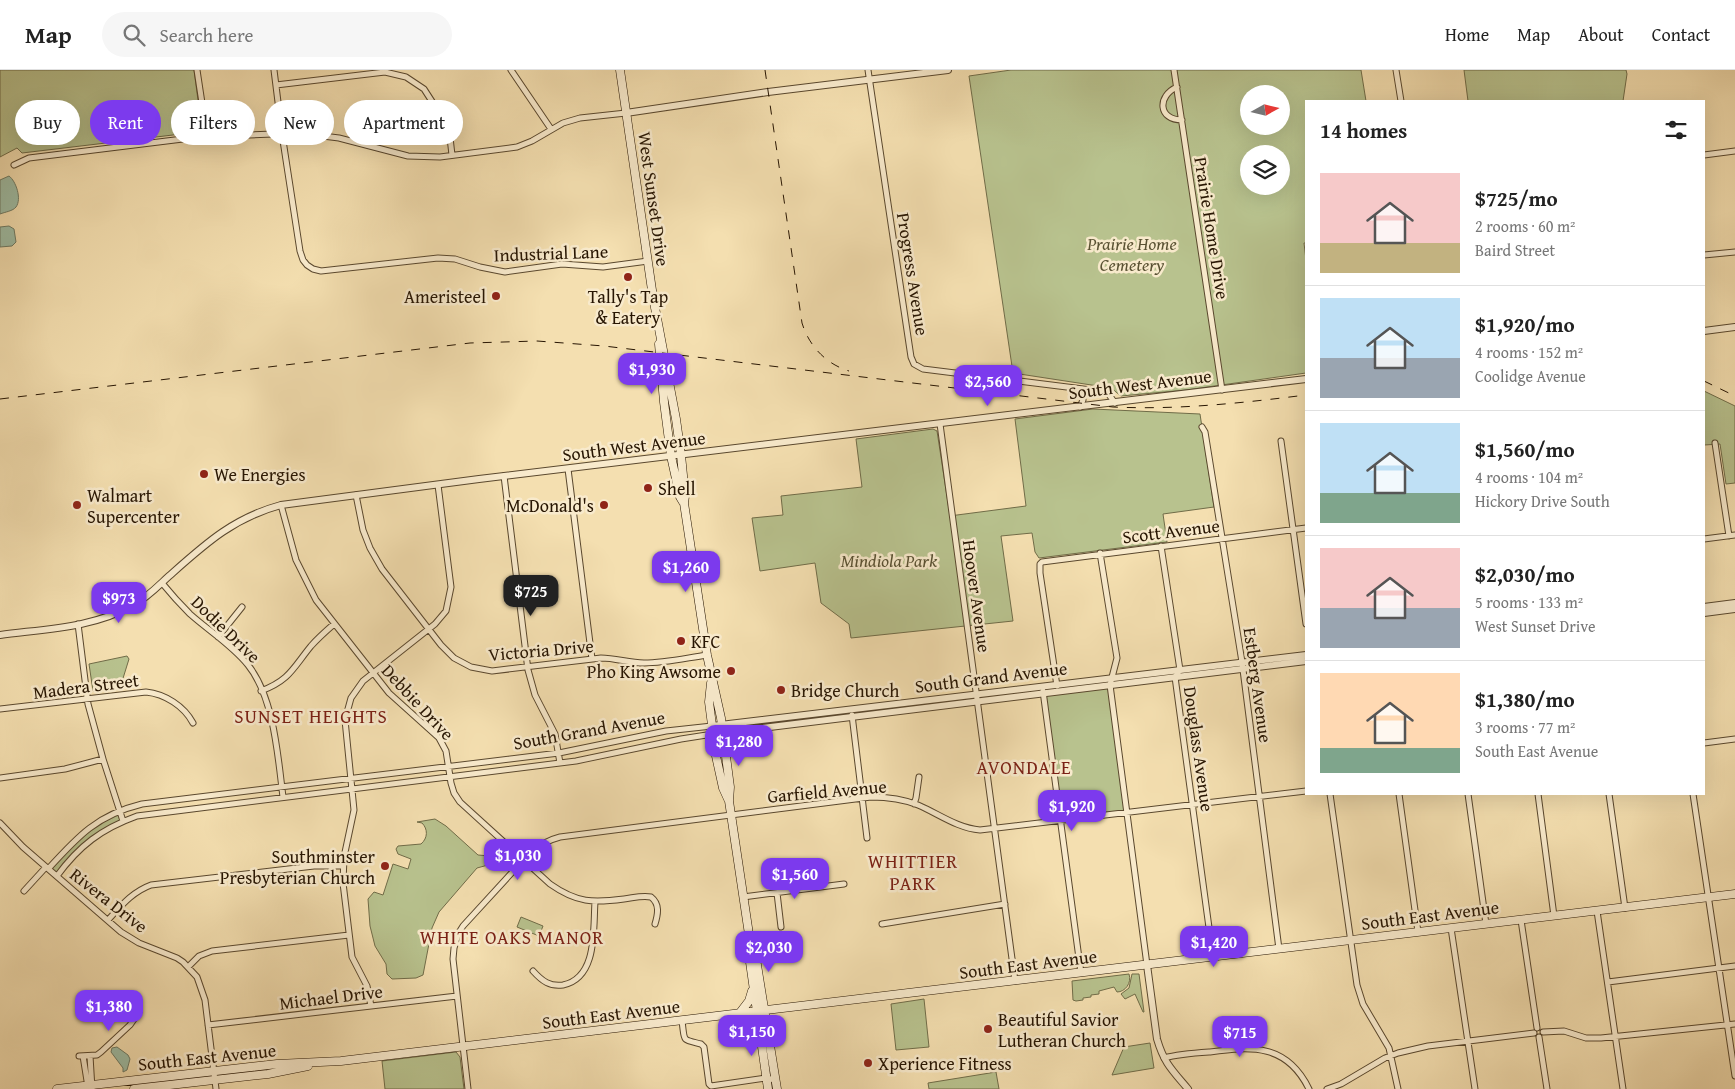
<!DOCTYPE html>
<meta charset="utf-8">
<style>
body{margin:0;font-family:"Gentium Book Plus",serif;background:#f6f6f6;color:#222;height:100vh;display:flex;flex-direction:column;font-size:19px;white-space:nowrap}
*{box-sizing:border-box;margin:0}
p{font-size:16px;color:#767676}
.icon{flex:none;width:28px;height:28px;fill:none;stroke:currentColor;stroke-width:2;stroke-linecap:round;stroke-linejoin:round}
.map{position:relative;flex:1;overflow:hidden}
.panel{position:absolute;left:1305px;top:30px;width:400px;height:695px;display:flex;flex-direction:column;background:#fff;border-radius:0px;box-shadow:0 5px 20px #0002}
.panel>*{flex:none}
.guide{position:absolute;left:15px;top:30px;width:475px;height:45px;display:flex;gap:10px}
.needle{width:32px;rotate:82deg}
.fabs{position:absolute;left:1240px;top:15px;display:grid;gap:10px}
.fabs a{display:grid;place-items:center;width:50px;height:50px;border-radius:50%;background:#fff;box-shadow:0 5px 20px #0002;font-size:25px}
.price{position:absolute;translate:-50% -42px;padding:0 11px;border-radius:10px;background:#7c3aed;color:#fff;font-size:16px;line-height:32px;filter:drop-shadow(0 1px 2px #0008)}
.price::after{content:'';position:absolute;left:50%;top:30px;width:15px;height:11px;margin-left:-8px;background:inherit;clip-path:polygon(0 0,100% 0,50% 100%)}
.price.selected{background:#222;color:#fff}
ul{padding:0;list-style:none}
li{display:flex;align-items:center;gap:15px;height:125px;padding:0 15px}
li+li{border-top:1px solid #e0e0e0}
li span{display:grid;place-items:center;flex:none;width:140px;height:100px;border-radius:0px;color:#555}
li>.icon{margin-inline-start:auto}
span .icon{width:60px;height:60px;fill:#fffc;stroke-width:1}
li b{font-size:21px}
h2{display:flex;justify-content:space-between;align-items:center;height:60px;padding:0 15px;font-size:21px}
.chip{padding:0 18px;border-radius:22px;background:#fff;box-shadow:0 5px 20px #0002;font-size:18px;line-height:45px}
.chip.selected{background:#7c3aed;color:#fff}
header{display:flex;align-items:center;gap:30px;box-sizing:border-box;height:70px;padding:0 25px;background:#fff;border-bottom:1px solid #e0e0e0}
header strong{font-size:24px}
nav{display:flex;gap:28px;margin-inline-start:auto;font-size:18px}
.search{width:350px;height:45px;background:#f6f6f6;display:flex;align-items:center;gap:12px;box-sizing:border-box;padding:0 18px;border-radius:28px;color:#767676;font-size:19px}
.map>svg:first-child{display:block}
.green{fill:#b8c28e;stroke:#706c48;fill-rule:evenodd}
.water{fill:#9ebda5;stroke:#6e7a64}
.lines{fill:none;stroke-linecap:round;stroke-linejoin:round}
.minor-casing{stroke:#5a482e;stroke-width:7}
.tertiary-casing{stroke:#5a482e;stroke-width:8}
.secondary-casing{stroke:#271502;stroke-width:9}
.minor{stroke:#f8eacc;stroke-width:5}
.tertiary{stroke:#f8eacc;stroke-width:6}
.secondary{stroke:#f8eacc;stroke-width:8}
.rail{stroke:#271502;stroke-width:1;stroke-dasharray:9 9;stroke-linecap:butt}
.poi-dot{fill:#8f2418;stroke:#f8eacc;stroke-width:2}
.labels{text-anchor:middle;dominant-baseline:central;stroke-width:5;stroke-linejoin:round;paint-order:stroke}
.street-label{font-size:18px;fill:#271502;stroke:#f8eacc}
.park-label{font-size:18px;font-style:italic;fill:#5a5233;stroke:#f8eacc}
.poi-label{font-size:18px;fill:#271502;stroke:#f8eacc;text-anchor:start}
.neighbourhood-label{font-size:19px;letter-spacing:1px;fill:#7a1f14;stroke:#f8eacc}
</style>
<header>
<strong>Map</strong>
<div class="search"><svg class="icon" aria-label="search" viewBox="0 0 24 24"><circle cx="10" cy="10" r="6"/><path d="M15 15l6 6"/></svg>Search here</div>
<nav><a>Home</a><a>Map</a><a>About</a><a>Contact</a></nav>
</header>
<div class="map">
<svg width="1735" height="1019" viewBox="0 0 1735 1019">
<rect width="100%" height="100%" fill="#f4dfb0"/>
<filter id="stains"><feTurbulence type="fractalNoise" baseFrequency=".004" numOctaves="4"/><feColorMatrix values="0 0 0 0 .2 0 0 0 0 .09 0 0 0 0 .02 0 0 0 .5 -.17"/></filter>
<radialGradient id="worn" r=".72"><stop offset=".6" stop-color="#630" stop-opacity="0"/><stop offset="1" stop-color="#630" stop-opacity=".3"/></radialGradient>
<path class="green" d="M 0,0 L 194,0 L 202,60 L 198,62 L 22,83 L 17,78 L 0,87 Z
M 1011,0 L 1361,0 L 1366,31 L 1306,31 L 1306,173 L 1304,173 L 1306,190 L 1306,303 L 1186,320 L 1121,326 L 1111,318 L 1013,303 L 969,6 ZM 1249,24 L 1281,24 L 1281,56 L 1249,56 ZM 1249,84 L 1281,84 L 1281,116 L 1249,116 Z
M 1464,0 L 1626,0 L 1627,4 L 1623,31 L 1468,31 Z
M 1704,321 L 1735,336 L 1735,413 L 1726,414 L 1720,374 L 1704,375 Z
M 1093,339 L 1200,344 L 1214,437 L 1163,444 L 1167,472 L 1039,488 L 1035,482 L 1032,463 L 1001,466 L 1013,551 L 851,568 L 849,554 L 821,533 L 815,493 L 760,501 L 752,448 L 783,445 L 781,426 L 862,417 L 856,369 L 933,359 L 937,361 L 950,446 L 957,445 L 1026,436 L 1015,349 Z
M 127,586 L 129,589 L 120,618 L 93,621 L 89,594 Z
M 1110,616 L 1127,743 L 1061,751 L 1043,624 Z
M 120,741 L 123,751 L 102,761 L 57,806 L 48,799 L 78,766 Z
M 435,749 L 446,756 L 478,785 L 490,786 L 491,792 L 488,795 L 477,798 L 439,842 L 432,858 L 423,905 L 416,908 L 392,909 L 387,904 L 386,894 L 375,876 L 370,856 L 368,829 L 374,822 L 383,825 L 393,794 L 408,799 L 411,789 L 398,784 L 396,779 L 398,776 L 421,774 C 428,768 428,759 422,753 L 417,752 Z
M 521,847 L 543,856 L 539,866 L 517,857 Z
M 1129,904 C 1132,913 1125,922 1117,922 L 1114,917 L 1099,921 L 1099,924 L 1091,925 L 1091,927 L 1083,928 L 1083,930 L 1076,931 L 1073,930 L 1072,911 Z
M 1132,904 L 1139,904 L 1144,942 L 1143,942 L 1135,924 L 1125,929 L 1121,924 L 1129,918 Z
M 924,929 L 929,977 L 896,980 L 891,934 Z
M 1150,973 L 1154,998 L 1112,1005 L 1124,977 Z
M 456,982 L 460,987 L 464,1019 L 385,1019 L 382,991 Z
M 996,1002 L 999,1019 L 929,1019 L 928,1013 Z"/>
<path class="water" d="M 9,106 C 16,111 22,129 16,137 C 13,141 5,142 0,144 L 0,110 Z
M 9,156 L 14,159 L 16,172 L 12,176 L 0,177 L 0,157 Z
M 117,977 L 128,985 L 130,989 L 127,1000 L 123,1002 L 123,998 L 111,982 L 112,978 Z"/>
<g class="lines">
<g class="minor-casing">
<path id="minor" d="M 197,0 L 207,66
M 274,0 L 282,64 L 300,181 L 303,190 L 307,195 L 313,199 L 321,201 L 438,188 L 455,189 L 480,197 L 505,202 L 562,194 L 603,197 L 648,191
M 511,0 L 551,59
M 868,0 L 911,287 L 914,294 L 923,299 L 1107,322 L 1115,333
M 1174,0 L 1222,320
M 1396,0 L 1401,31
M 276,15 L 385,2 L 406,7 L 424,19 L 442,47 L 449,59 L 452,85
M 1177,17 C 1157,26 1158,50 1182,50
M 1704,85 L 1735,81
M 14,95 L 29,88 L 199,67 L 299,63 L 339,68 L 408,86 L 440,87 L 517,77 L 532,71 L 563,53 L 580,48 L 626,43
M 1704,185 L 1735,182
M 1080,319 L 1083,330 L 1080,337
M 940,354 L 1015,911
M 1202,357 L 1205,362 L 1242,592 L 1279,879
M 1281,371 L 1306,554
M 1715,373 L 1729,466
M 568,399 L 592,589
M 504,406 L 528,600 L 535,625 L 555,664 L 560,693
M 356,425 L 363,460 L 370,478 L 382,499 L 441,575 L 454,588 L 471,597 L 492,601 L 601,588 C 616,588 629,593 644,593 C 665,593 686,588 707,585
M 281,435 L 296,490 L 316,530 L 389,623 L 439,668 L 446,681 L 451,713 L 454,723 L 460,732 L 550,814 C 577,833 593,833 624,829 C 633,828 642,825 651,827 C 660,834 658,844 655,854
M 1704,469 L 1735,465
M 1161,476 L 1180,600 L 1175,607 L 1213,887
M 1100,483 L 1117,588 L 1110,615 L 1147,895
M 162,513 C 171,524 180,534 190,544 C 209,561 232,575 248,595 C 274,627 278,687 283,727
M 78,554 L 88,634 L 103,689 L 123,751
M 218,567 L 242,537
M 1057,616 L 1040,503 L 1040,494 L 1042,492 L 1306,458
M 261,621 C 290,610 293,598 311,576 C 318,568 326,561 334,554
M 1043,621 L 1081,903
M 0,639 L 146,622 C 165,624 184,636 193,653
M 852,645 L 867,768
M 1704,673 L 1735,669
M 0,708 L 65,699 L 103,689
M 1330,724 L 1357,915 L 1363,934 L 1389,978 L 1398,1019
M 1399,724 L 1418,862
M 1468,724 L 1486,854
M 1538,724 L 1554,846
M 1609,724 L 1625,838
M 1693,724 L 1735,1006
M 914,734 L 916,728 L 919,707
M 0,753 L 23,777 L 121,862 L 139,873 L 177,888 L 183,892 L 197,907 L 205,930 L 216,1019
M 48,799 C 78,766 97,745 142,734 L 559,683 L 666,661 L 712,656
M 57,806 C 79,776 101,759 137,746 L 576,691 L 681,669 L 713,664
M 24,821 L 46,797
M 777,823 L 781,857
M 743,827 L 844,814
M 1597,841 L 1623,1019
M 108,850 C 121,836 132,822 151,815 L 314,796 L 343,796
M 1521,850 L 1537,958
M 882,854 L 1005,834
M 1451,858 L 1475,1019
M 188,897 L 199,886 L 212,881 L 349,865
M 533,901 C 542,911 550,917 563,915 C 598,908 593,858 595,832
M 1608,912 L 1735,896
M 371,936 L 367,916 L 352,887 L 343,813 L 344,787 L 354,740 L 345,650 L 351,628 L 363,611 L 435,554 L 446,541 L 451,517 L 438,415
M 682,951 C 685,972 681,969 701,974 L 704,977 L 709,1014 L 711,1016 L 766,1008 L 775,1010
M 208,955 L 457,926
M 1543,962 L 1564,961 L 1586,968 L 1601,968 L 1735,954
M 1539,967 L 1547,1019
M 79,986 L 97,985 L 101,982 L 130,955 L 139,942
M 83,986 L 88,1017
M 90,986 L 92,1019
M 1164,988 C 1179,984 1195,983 1210,982 C 1252,976 1287,974 1309,1019
M 468,1019 L 453,889 L 454,878 L 458,864 L 463,856 L 529,784 C 539,775 548,770 560,767 L 871,727 C 888,727 903,729 918,735 C 939,744 957,758 980,760 L 1306,721
M 1327,1019 L 1341,1014 L 1385,988 L 1398,983 L 1428,976 L 1534,963"/>
</g>
<g class="tertiary-casing">
<path id="tertiary" d="M 626,43 L 768,22 L 948,0
M 1704,261 L 1735,257
M 1704,537 L 1735,533
M 1704,543 L 1735,539
M 0,565 C 44,559 94,558 133,535 C 147,528 158,516 169,506 C 205,474 233,448 281,435 L 479,409 L 1306,309
M 712,656 L 1306,585
M 713,664 L 1306,591
M 1147,895 L 1157,969 C 1164,993 1172,1000 1188,1019"/>
</g>
<g class="secondary-casing">
<path id="secondary" d="M 620,0 L 653,227 L 676,349 L 681,385 L 685,426 L 684,433 L 707,585 L 721,648 L 730,717 L 729,731 L 750,871 L 749,885 L 768,1019
M 659,274 L 664,332 L 671,386 L 680,427 L 683,432
M 711,613 L 709,632 L 716,686 L 723,718 L 728,729
M 750,873 L 755,883 L 757,895 L 777,1019
M 739,944 L 749,931 L 752,921
M 730,946 L 753,955 L 759,961
M 57,1019 L 277,994 L 341,991 L 1735,824
M 134,1019 L 268,1004 L 308,996"/>
</g>
<use href="#minor" class="minor"/>
<use href="#tertiary" class="tertiary"/>
<use href="#secondary" class="secondary"/>
<path class="rail" d="M 765,0 L 802,253 C 809,276 826,294 849,301
M 1704,311 L 1735,326
M 0,329 L 470,273 L 537,271 L 604,276 L 1113,337 C 1179,340 1242,333 1306,325"/>
</g>
<g class="poi-dot">
<circle cx="628" cy="207" r="5"/>
<circle cx="496" cy="226" r="5"/>
<circle cx="204" cy="404" r="5"/>
<circle cx="648" cy="418" r="5"/>
<circle cx="77" cy="435" r="5"/>
<circle cx="604" cy="435" r="5"/>
<circle cx="681" cy="571" r="5"/>
<circle cx="731" cy="601" r="5"/>
<circle cx="781" cy="620" r="5"/>
<circle cx="385" cy="796" r="5"/>
<circle cx="988" cy="959" r="5"/>
<circle cx="868" cy="993" r="5"/>
</g>
<g class="labels">
<g class="street-label">
<text transform="translate(654 129) rotate(82)">West Sunset Drive</text>
<text transform="translate(1212 158) rotate(81)">Prairie Home Drive</text>
<text transform="translate(551 183) rotate(-2)">Industrial Lane</text>
<text transform="translate(913 204) rotate(81)">Progress Avenue</text>
<text transform="translate(1140 314) rotate(-7)">South West Avenue</text>
<text transform="translate(634 376) rotate(-7)">South West Avenue</text>
<text transform="translate(1171 461) rotate(-7)">Scott Avenue</text>
<text transform="translate(977 526) rotate(82)">Hoover Avenue</text>
<text transform="translate(226 559) rotate(44)">Dodie Drive</text>
<text transform="translate(541 580) rotate(-5)">Victoria Drive</text>
<text transform="translate(991 607) rotate(-7)">South Grand Avenue</text>
<text transform="translate(1258 615) rotate(82)">Estberg Avenue</text>
<text transform="translate(86 616) rotate(-7)">Madera Street</text>
<text transform="translate(418 632) rotate(47)">Debbie Drive</text>
<text transform="translate(589 660) rotate(-10)">South Grand Avenue</text>
<text transform="translate(1199 679) rotate(82)">Douglass Avenue</text>
<text transform="translate(827 721) rotate(-5)">Garfield Avenue</text>
<text transform="translate(109 830) rotate(38)">Rivera Drive</text>
<text transform="translate(1430 845) rotate(-7)">South East Avenue</text>
<text transform="translate(1028 894) rotate(-7)">South East Avenue</text>
<text transform="translate(331 927) rotate(-7)">Michael Drive</text>
<text transform="translate(611 944) rotate(-7)">South East Avenue</text>
<text transform="translate(207 987) rotate(-6)">South East Avenue</text>
</g>
<g class="park-label">
<text x="1132" y="173">Prairie Home<tspan x="1132" dy="21">Cemetery</tspan></text>
<text x="889" y="490">Mindiola Park</text>
</g>
<g class="poi-label">
<text x="486" y="226" text-anchor="end">Ameristeel</text>
<text x="628" y="226" text-anchor="middle">Tally's Tap<tspan x="628" dy="21">&amp; Eatery</tspan></text>
<text x="214" y="404">We Energies</text>
<text x="658" y="418">Shell</text>
<text x="87" y="425">Walmart<tspan x="87" dy="21">Supercenter</tspan></text>
<text x="594" y="435" text-anchor="end">McDonald's</text>
<text x="691" y="571">KFC</text>
<text x="721" y="601" text-anchor="end">Pho King Awsome</text>
<text x="791" y="620">Bridge Church</text>
<text x="375" y="786" text-anchor="end">Southminster<tspan x="375" dy="21">Presbyterian Church</tspan></text>
<text x="998" y="949">Beautiful Savior<tspan x="998" dy="21">Lutheran Church</tspan></text>
<text x="878" y="993">Xperience Fitness</text>
</g>
<g class="neighbourhood-label">
<text x="311" y="646">SUNSET HEIGHTS</text>
<text x="1024" y="697">AVONDALE</text>
<text x="913" y="791">WHITTIER<tspan x="913" dy="22">PARK</tspan></text>
<text x="512" y="867">WHITE OAKS MANOR</text>
</g>
</g>
<rect width="100%" height="100%" filter="url(#stains)"/>
<rect width="100%" height="100%" fill="url(#worn)"/>
</svg>
<div class="fabs">
<a><svg class="needle" viewBox="-14 -14 28 28"><path d="M0-13l5 13h-10z" fill="#e53935"/><path d="M0 13l5-13h-10z" fill="#767676"/></svg></a>
<a><svg class="icon" aria-label="layers" viewBox="0 0 24 24"><path d="M12 4l9 5-9 5-9-5zM3 14l9 5 9-5"/></svg></a>
</div>
<b class="price" style="left:652px;top:325px">$1,930</b>
<b class="price" style="left:988px;top:337px">$2,560</b>
<b class="price" style="left:686px;top:523px">$1,260</b>
<b class="price selected" style="left:531px;top:547px">$725</b>
<b class="price" style="left:119px;top:554px">$973</b>
<b class="price" style="left:739px;top:697px">$1,280</b>
<b class="price" style="left:1072px;top:762px">$1,920</b>
<b class="price" style="left:518px;top:811px">$1,030</b>
<b class="price" style="left:795px;top:830px">$1,560</b>
<b class="price" style="left:1214px;top:898px">$1,420</b>
<b class="price" style="left:769px;top:903px">$2,030</b>
<b class="price" style="left:109px;top:962px">$1,380</b>
<b class="price" style="left:752px;top:987px">$1,150</b>
<b class="price" style="left:1240px;top:988px">$715</b>
<div class="guide">
<a class="chip">Buy</a>
<a class="chip selected">Rent</a>
<a class="chip">Filters</a>
<a class="chip">New</a>
<a class="chip">Apartment</a>
</div>
<section class="panel">
<h2>14 homes<svg class="icon" aria-label="filters" viewBox="0 0 24 24"><path d="M4 7h16M4 17h16"/><circle cx="9" cy="7" r="2"/><circle cx="15" cy="17" r="2"/></svg></h2>
<ul>
<li><span style="background:linear-gradient(#f6c9c9 70%,#c2b280 0)"><svg class="icon" aria-label="home" viewBox="0 0 24 24"><path d="M3 11l9-7 9 7M6 9v11h12V9"/></svg></span><div><b>$725/mo</b><p>2 rooms · 60 m²</p><p>Baird Street</p></div></li>
<li><span style="background:linear-gradient(#bfe0f5 60%,#9aa5b1 0)"><svg class="icon" aria-label="home" viewBox="0 0 24 24"><path d="M3 11l9-7 9 7M6 9v11h12V9"/></svg></span><div><b>$1,920/mo</b><p>4 rooms · 152 m²</p><p>Coolidge Avenue</p></div></li>
<li><span style="background:linear-gradient(#bfe0f5 70%,#7fa58c 0)"><svg class="icon" aria-label="home" viewBox="0 0 24 24"><path d="M3 11l9-7 9 7M6 9v11h12V9"/></svg></span><div><b>$1,560/mo</b><p>4 rooms · 104 m²</p><p>Hickory Drive South</p></div></li>
<li><span style="background:linear-gradient(#f6c9c9 60%,#9aa5b1 0)"><svg class="icon" aria-label="home" viewBox="0 0 24 24"><path d="M3 11l9-7 9 7M6 9v11h12V9"/></svg></span><div><b>$2,030/mo</b><p>5 rooms · 133 m²</p><p>West Sunset Drive</p></div></li>
<li><span style="background:linear-gradient(#ffd9b3 75%,#7fa58c 0)"><svg class="icon" aria-label="home" viewBox="0 0 24 24"><path d="M3 11l9-7 9 7M6 9v11h12V9"/></svg></span><div><b>$1,380/mo</b><p>3 rooms · 77 m²</p><p>South East Avenue</p></div></li>
</ul>
</section>
</div>
